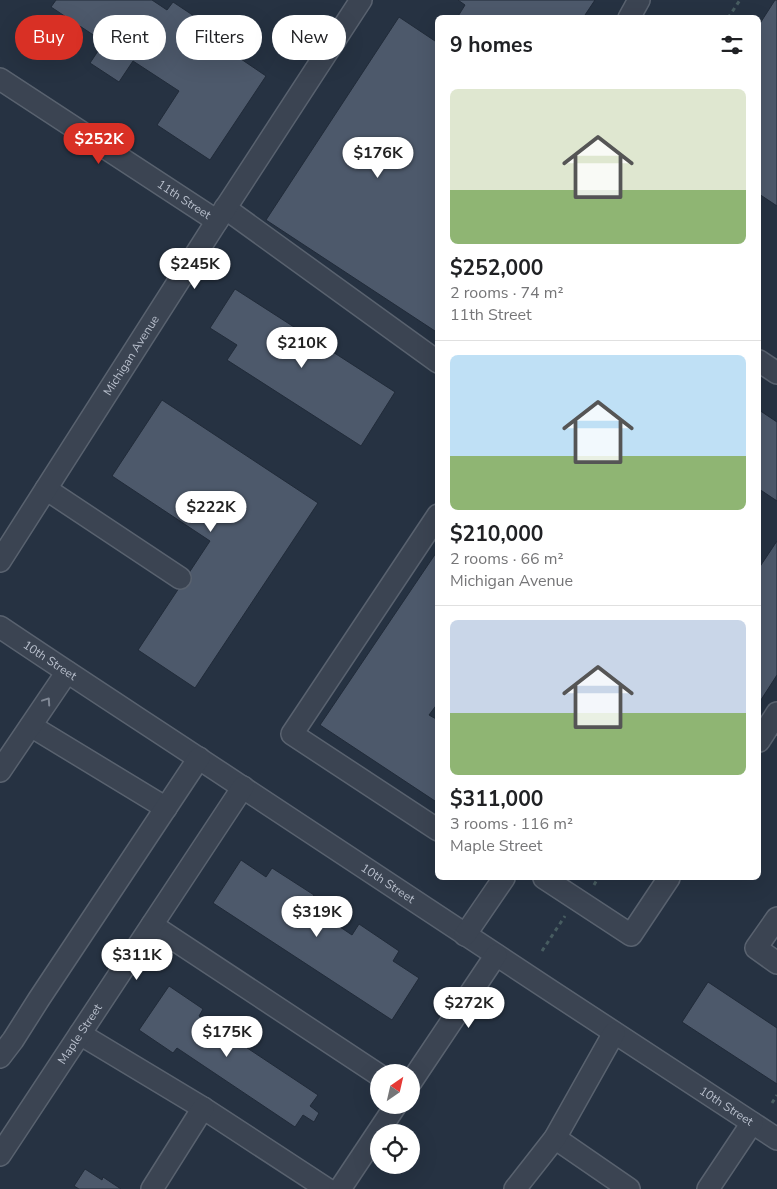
<!DOCTYPE html>
<meta charset="utf-8">
<style>
body{margin:0;font-family:"Nunito Sans",sans-serif;background:#f6f6f6;color:#202124;height:100vh;display:flex;flex-direction:column;font-size:19px;white-space:nowrap}
*{box-sizing:border-box;margin:0}
p{font-size:16px;color:#757577}
.icon{flex:none;width:28px;height:28px;fill:none;stroke:currentColor;stroke-width:2;stroke-linecap:round;stroke-linejoin:round}
.map{position:relative;flex:1;overflow:hidden}
.panel{position:absolute;left:435px;top:15px;width:326px;height:865px;display:flex;flex-direction:column;background:#fff;border-radius:8px;box-shadow:0 5px 20px #0002}
.panel>*{flex:none}
.banner{position:absolute;left:15px;top:15px;width:345px;height:45px;display:flex;gap:10px}
.needle{width:32px;rotate:34deg}
.tools{position:absolute;left:370px;top:1064px;display:grid;gap:10px}
.tools a{display:grid;place-items:center;width:50px;height:50px;border-radius:50%;background:#fff;box-shadow:0 5px 20px #0002;font-size:25px}
.price{position:absolute;translate:-50% -42px;padding:0 11px;border-radius:18px;background:#fff;color:#222;font-size:16px;line-height:32px;filter:drop-shadow(0 1px 2px #0008)}
.price::after{content:'';position:absolute;left:50%;top:30px;width:15px;height:11px;margin-left:-8px;background:inherit;clip-path:polygon(0 0,100% 0,50% 100%)}
.price.selected{background:#d93025;color:#fff}
ul{padding:0;list-style:none}
li{display:grid;align-content:center;gap:10px;height:265px;padding:0 15px}
li+li{border-top:1px solid #e0e0e0}
li span{display:grid;place-items:center;height:155px;border-radius:8px;color:#555}
li>.icon{margin-inline-start:auto}
span .icon{width:90px;height:90px;fill:#fffc;stroke-width:1}
li b{font-size:21px}
h2{display:flex;justify-content:space-between;align-items:center;height:60px;padding:0 15px;font-size:21px}
.tag{padding:0 18px;border-radius:22px;background:#fff;box-shadow:0 5px 20px #0002;font-size:18px;line-height:45px}
.tag.selected{background:#d93025;color:#fff}
.map>svg:first-child{display:block}
.building{fill:#4d596b;stroke:#212b39}
.lines{fill:none;stroke-linecap:round;stroke-linejoin:round}
.minor-casing{stroke:#59626f;stroke-width:24}
.path{stroke:#475c60;stroke-width:3;stroke-dasharray:4 4;stroke-linecap:butt}
.minor{stroke:#3b4452;stroke-width:21}
.oneway{stroke:#808895}
.labels{text-anchor:middle;dominant-baseline:central;stroke-width:4;stroke-linejoin:round;paint-order:stroke}
.street-label{font-size:12px;fill:#b8bfcc;stroke:#1f2937}
</style>
<div class="map">
<svg width="777" height="1189" viewBox="0 0 777 1189">
<rect width="100%" height="100%" fill="#263242"/>
<path class="building" d="M 56,0 L 152,0 L 167,10 L 173,2 L 218,32 L 213,40 L 266,76 L 210,160 L 157,125 L 179,91 L 133,61 L 119,82 L 90,63 L 104,42 L 51,7 Z
M 458,0 L 595,0 L 583,18 L 457,18 L 465,5 Z
M 775,0 L 777,0 L 777,206 L 759,194 L 759,25 Z
M 399,17 L 438,43 L 438,333 L 266,220 Z
M 235,289 L 395,392 L 361,446 L 227,360 L 237,345 L 210,328 Z
M 162,400 L 318,503 L 195,688 L 138,650 L 210,541 L 112,476 Z
M 759,410 L 777,422 L 777,501 L 759,489 Z
M 777,541 L 777,675 L 759,703 L 759,568 Z
M 438,550 L 438,703 L 429,715 L 438,720 L 438,803 L 320,725 Z
M 241,860 L 266,877 L 272,868 L 314,895 L 307,905 L 352,935 L 359,924 L 399,951 L 393,961 L 419,978 L 392,1020 L 213,903 Z
M 708,982 L 777,1028 L 777,1084 L 682,1022 Z
M 169,986 L 203,1009 L 199,1016 L 318,1095 L 310,1106 L 319,1113 L 314,1122 L 303,1115 L 295,1127 L 177,1048 L 173,1053 L 139,1030 Z
M 85,1169 L 102,1180 L 103,1177 L 121,1189 L 79,1189 L 74,1186 Z"/>
<g class="lines">
<g class="minor-casing">
<g id="minor">
<path d="M 629,18 L 639,0"/>
<path id="s1" d="M 0,79 L 217,221"/>
<path d="M 225,208 L 438,362"/>
<path d="M 759,361 L 777,373"/>
<path d="M 46,489 L 180,578"/>
<path d="M 438,515 L 292,734 L 438,830"/>
<path id="s2" d="M 0,561 L 217,221 L 361,0"/>
<path id="s3" d="M 0,627 C 80,681 161,733 242,787 C 420,904 598,1023 777,1139"/>
<path d="M 31,726 L 166,808"/>
<path d="M 759,741 L 777,713"/>
<path d="M 0,771 L 67,672"/>
<path d="M 544,878 L 631,935 L 669,878"/>
<path d="M 777,918 L 756,948 L 777,963"/>
<path d="M 152,925 L 379,1075"/>
<path d="M 465,935 L 504,878"/>
<path d="M 80,1034 L 203,1108 L 327,1189"/>
<path d="M 0,1057 L 13,1040 L 39,999 L 199,758"/>
<path d="M 411,1082 L 496,955"/>
<path d="M 555,1138 L 629,1189"/>
<path id="s4" d="M 0,1155 L 243,787"/>
<path d="M 152,1189 L 203,1108"/>
<path d="M 340,1189 L 396,1105"/>
<path d="M 515,1189 L 555,1138 L 614,1033"/>
<path d="M 708,1189 L 752,1123"/>
</g>
</g>
<path class="path" d="M 728,18 L 740,0
M 594,885 L 598,878
M 542,951 L 565,916
M 772,1103 L 777,1095"/>
<use href="#minor" class="minor"/>
</g>
<defs><path id="oneway-chevron" d="M-2-3.5L2.5 0L-2 3.5" fill="none" stroke-width="1.6" stroke-linecap="round" stroke-linejoin="round" transform="scale(1.25)"/></defs>
<use class="oneway" href="#oneway-chevron" transform="translate(47 701) rotate(-56)"/>
<g class="labels">
<g class="street-label">
<text stroke="none"><textPath href="#s1" startOffset="220">11th Street</textPath></text>
<text stroke="none"><textPath href="#s2" startOffset="244">Michigan Avenue</textPath></text>
<text stroke="none"><textPath href="#s3" startOffset="60">10th Street</textPath></text>
<text stroke="none"><textPath href="#s3" startOffset="465">10th Street</textPath></text>
<text stroke="none"><textPath href="#s4" startOffset="145">Maple Street</textPath></text>
<text stroke="none"><textPath href="#s3" startOffset="870">10th Street</textPath></text>
</g>
</g>
</svg>
<div class="tools">
<a><svg class="needle" viewBox="-14 -14 28 28"><path d="M0-13l5 13h-10z" fill="#e53935"/><path d="M0 13l5-13h-10z" fill="#757577"/></svg></a>
<a><svg class="icon" aria-label="locate" viewBox="0 0 24 24"><circle cx="12" cy="12" r="6"/><path d="M12 2v4M12 18v4M2 12h4M18 12h4"/></svg></a>
</div>
<b class="price selected" style="left:99px;top:165px">$252K</b>
<b class="price" style="left:378px;top:179px">$176K</b>
<b class="price" style="left:195px;top:290px">$245K</b>
<b class="price" style="left:302px;top:369px">$210K</b>
<b class="price" style="left:211px;top:533px">$222K</b>
<b class="price" style="left:317px;top:938px">$319K</b>
<b class="price" style="left:137px;top:981px">$311K</b>
<b class="price" style="left:469px;top:1029px">$272K</b>
<b class="price" style="left:227px;top:1058px">$175K</b>
<div class="banner">
<a class="tag selected">Buy</a>
<a class="tag">Rent</a>
<a class="tag">Filters</a>
<a class="tag">New</a>
</div>
<section class="panel">
<h2>9 homes<svg class="icon" aria-label="filters" viewBox="0 0 24 24"><path d="M4 7h16M4 17h16"/><circle cx="9" cy="7" r="2"/><circle cx="15" cy="17" r="2"/></svg></h2>
<ul>
<li><span style="background:linear-gradient(#dfe7d0 65%,#8fb573 0)"><svg class="icon" aria-label="home" viewBox="0 0 24 24"><path d="M3 11l9-7 9 7M6 9v11h12V9"/></svg></span><div><b>$252,000</b><p>2 rooms · 74 m²</p><p>11th Street</p></div></li>
<li><span style="background:linear-gradient(#bfe0f5 65%,#8fb573 0)"><svg class="icon" aria-label="home" viewBox="0 0 24 24"><path d="M3 11l9-7 9 7M6 9v11h12V9"/></svg></span><div><b>$210,000</b><p>2 rooms · 66 m²</p><p>Michigan Avenue</p></div></li>
<li><span style="background:linear-gradient(#c9d6e8 60%,#8fb573 0)"><svg class="icon" aria-label="home" viewBox="0 0 24 24"><path d="M3 11l9-7 9 7M6 9v11h12V9"/></svg></span><div><b>$311,000</b><p>3 rooms · 116 m²</p><p>Maple Street</p></div></li>
</ul>
</section>
</div>
